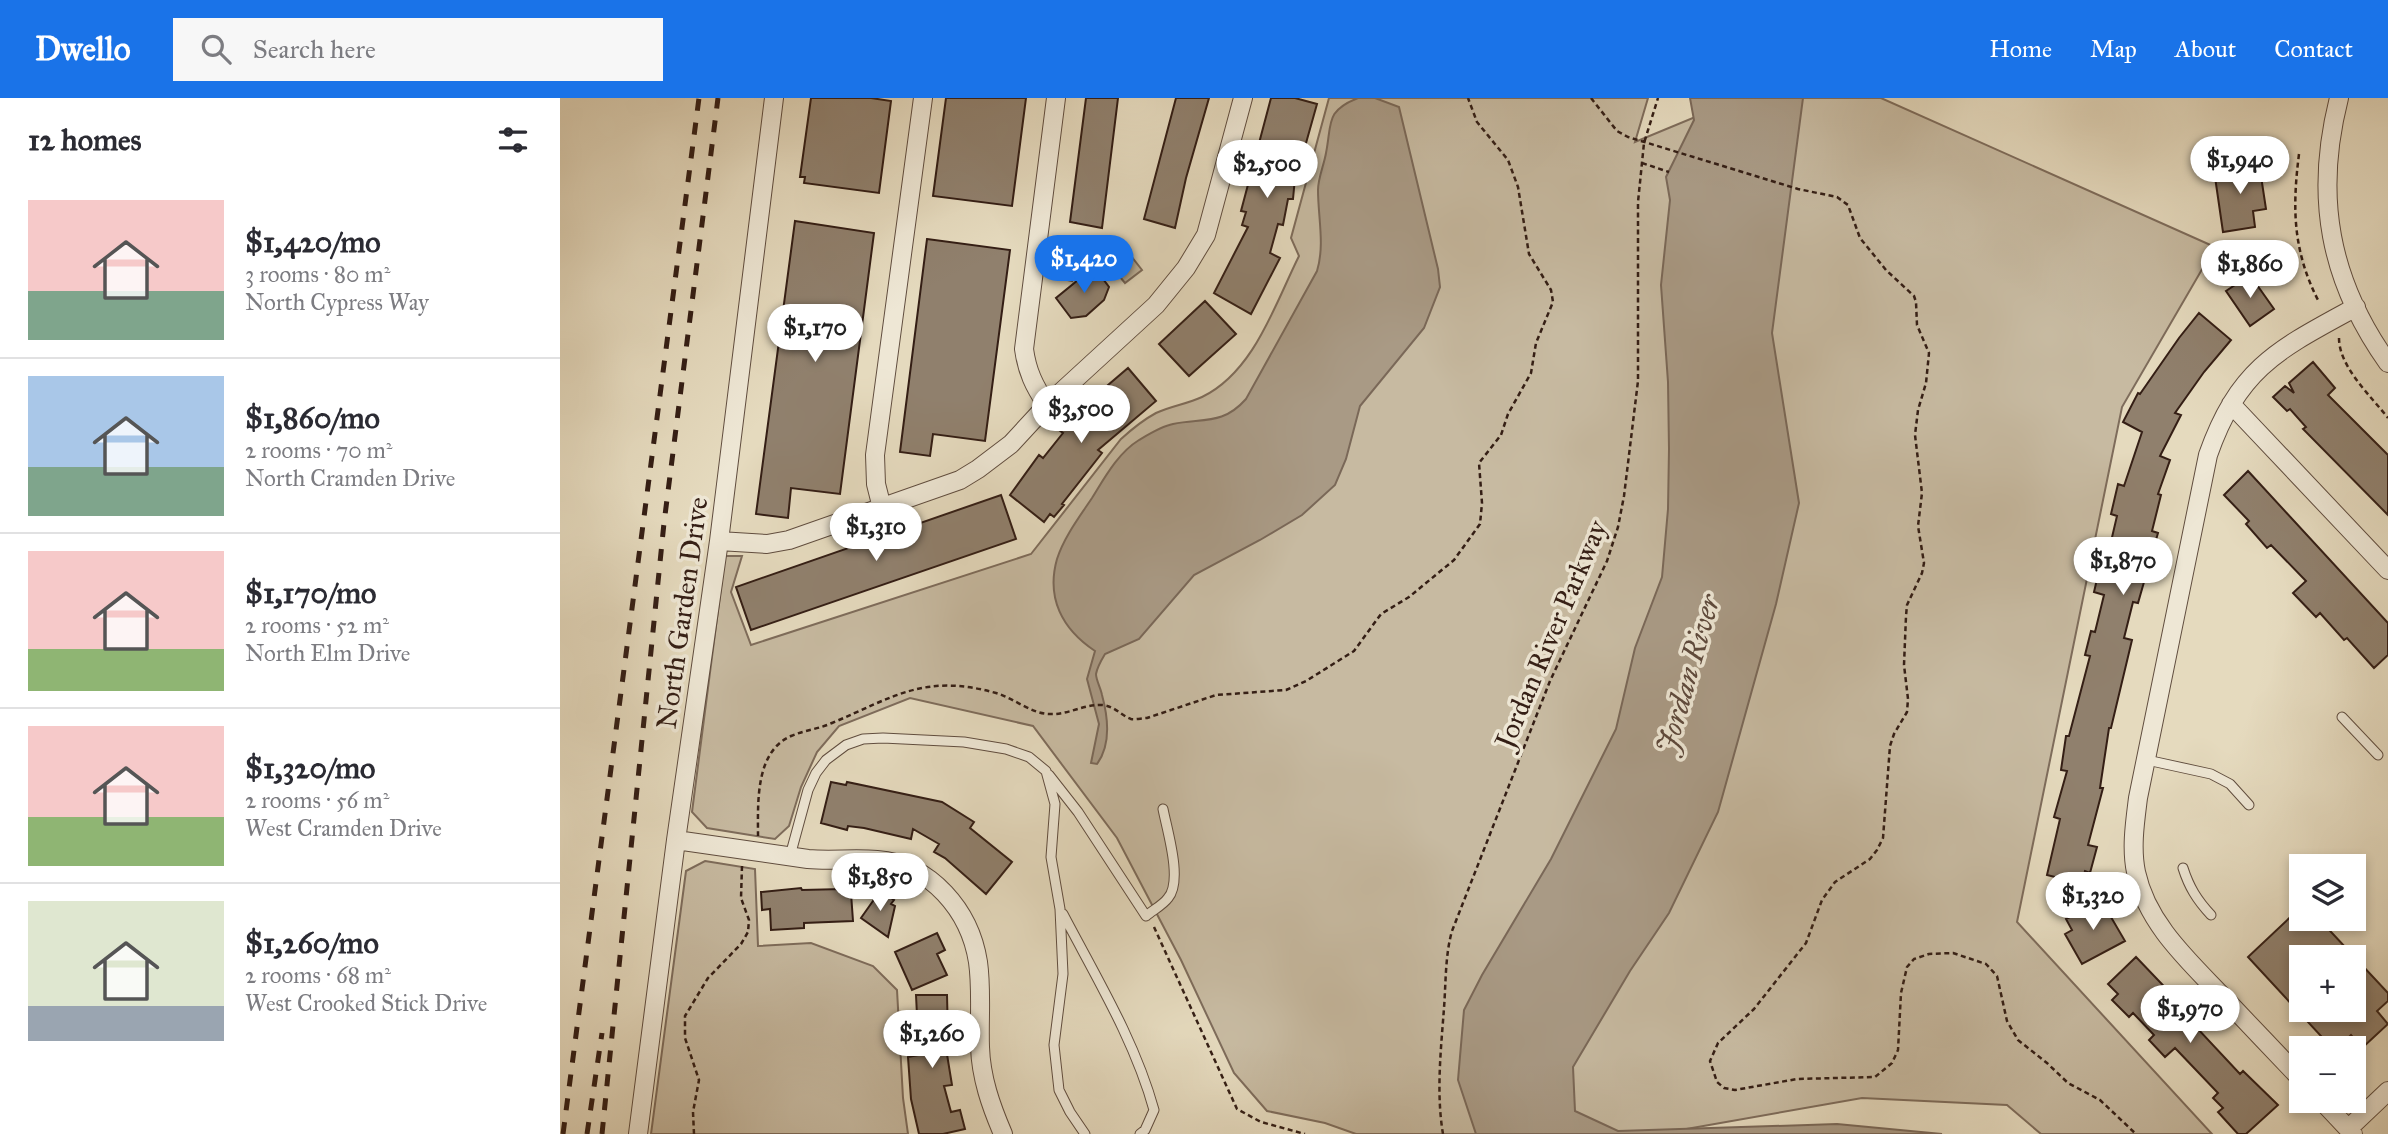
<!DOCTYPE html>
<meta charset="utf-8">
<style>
body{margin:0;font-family:"IM FELL Great Primer",serif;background:#f7f7f7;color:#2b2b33;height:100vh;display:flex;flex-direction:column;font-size:26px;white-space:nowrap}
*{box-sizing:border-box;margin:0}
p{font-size:23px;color:#7c7c81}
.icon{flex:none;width:38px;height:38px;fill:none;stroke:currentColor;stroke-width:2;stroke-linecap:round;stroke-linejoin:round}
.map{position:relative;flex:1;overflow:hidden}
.panel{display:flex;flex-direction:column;background:#fff;width:560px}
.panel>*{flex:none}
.fabs{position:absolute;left:1729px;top:756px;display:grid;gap:14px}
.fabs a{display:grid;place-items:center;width:77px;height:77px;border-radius:0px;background:#fff;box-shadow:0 4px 10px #0003;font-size:35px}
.price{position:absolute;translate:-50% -60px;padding:0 16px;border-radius:24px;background:#fff;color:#222;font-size:23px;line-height:46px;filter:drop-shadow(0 2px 4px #0008)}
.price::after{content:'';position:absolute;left:50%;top:42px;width:21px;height:16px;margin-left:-10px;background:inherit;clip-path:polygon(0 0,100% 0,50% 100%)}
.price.selected{background:#1a73e8;color:#fff}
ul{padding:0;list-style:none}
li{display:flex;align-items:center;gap:21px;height:175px;padding:0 28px}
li+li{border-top:2px solid #e1e1e2}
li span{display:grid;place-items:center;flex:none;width:196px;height:140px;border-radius:0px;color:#555}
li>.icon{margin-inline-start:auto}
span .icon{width:84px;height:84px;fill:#fffc;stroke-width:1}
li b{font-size:30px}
h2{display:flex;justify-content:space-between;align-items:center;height:84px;padding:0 28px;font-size:30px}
header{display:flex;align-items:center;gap:42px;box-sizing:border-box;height:98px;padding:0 35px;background:#1a73e8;color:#fff}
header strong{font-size:33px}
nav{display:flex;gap:38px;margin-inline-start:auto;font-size:24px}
.search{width:490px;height:63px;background:#f7f7f7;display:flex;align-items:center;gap:18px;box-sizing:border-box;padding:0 24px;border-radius:0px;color:#7c7c81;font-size:26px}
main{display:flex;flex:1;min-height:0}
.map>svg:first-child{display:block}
.green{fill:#c7baa1;stroke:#7e6c5b;stroke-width:2}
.water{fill:#a99a85;stroke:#7a6858;stroke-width:2}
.building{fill:#90806d;stroke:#341e15;stroke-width:2;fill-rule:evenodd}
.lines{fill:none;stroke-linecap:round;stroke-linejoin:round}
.lane-casing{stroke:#604d3f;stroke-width:11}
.street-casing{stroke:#604d3f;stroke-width:20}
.path{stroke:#341e15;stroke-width:2.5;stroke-dasharray:5 3.5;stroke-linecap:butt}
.lane{stroke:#eee7d5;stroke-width:9}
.street{stroke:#eee7d5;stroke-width:18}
.rail{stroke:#341e15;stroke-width:5;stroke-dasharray:12 12;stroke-linecap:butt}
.labels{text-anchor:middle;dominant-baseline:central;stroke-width:7;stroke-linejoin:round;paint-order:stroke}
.street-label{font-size:28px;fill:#341e15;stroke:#eee7d5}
.water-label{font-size:30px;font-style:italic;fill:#5d493c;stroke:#eee7d5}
</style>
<header>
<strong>Dwello</strong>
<div class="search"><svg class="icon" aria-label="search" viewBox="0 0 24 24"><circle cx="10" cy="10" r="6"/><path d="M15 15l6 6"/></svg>Search here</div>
<nav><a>Home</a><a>Map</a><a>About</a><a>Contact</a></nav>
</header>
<main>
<section class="panel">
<h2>12 homes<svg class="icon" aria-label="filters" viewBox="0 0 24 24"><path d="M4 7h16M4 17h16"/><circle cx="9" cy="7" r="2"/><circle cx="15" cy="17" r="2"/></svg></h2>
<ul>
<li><span style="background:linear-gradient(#f6c9c9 65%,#7fa58c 0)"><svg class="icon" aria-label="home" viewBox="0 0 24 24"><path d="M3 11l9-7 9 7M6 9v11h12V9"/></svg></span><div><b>$1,420/mo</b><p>3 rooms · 80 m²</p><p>North Cypress Way</p></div></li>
<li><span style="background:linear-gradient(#a9c7e8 65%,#7fa58c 0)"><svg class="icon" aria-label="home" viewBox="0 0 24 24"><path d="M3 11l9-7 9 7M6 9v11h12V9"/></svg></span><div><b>$1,860/mo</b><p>2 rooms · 70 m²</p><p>North Cramden Drive</p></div></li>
<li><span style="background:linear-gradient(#f6c9c9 70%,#8fb573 0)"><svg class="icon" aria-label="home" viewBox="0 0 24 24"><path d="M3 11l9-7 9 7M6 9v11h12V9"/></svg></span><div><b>$1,170/mo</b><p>2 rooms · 52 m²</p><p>North Elm Drive</p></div></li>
<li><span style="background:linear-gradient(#f6c9c9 65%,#8fb573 0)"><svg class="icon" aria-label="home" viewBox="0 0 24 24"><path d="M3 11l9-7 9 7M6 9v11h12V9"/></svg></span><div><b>$1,320/mo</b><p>2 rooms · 56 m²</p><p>West Cramden Drive</p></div></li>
<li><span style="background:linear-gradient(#dfe7d0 75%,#9aa5b1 0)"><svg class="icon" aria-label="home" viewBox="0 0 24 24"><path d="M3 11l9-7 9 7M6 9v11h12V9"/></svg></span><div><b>$1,260/mo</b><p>2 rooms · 68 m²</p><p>West Crooked Stick Drive</p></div></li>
</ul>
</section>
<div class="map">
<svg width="1828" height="1036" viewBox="0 0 1828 1036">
<rect width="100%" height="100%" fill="#e5dabe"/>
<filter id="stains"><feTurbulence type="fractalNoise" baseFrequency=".00286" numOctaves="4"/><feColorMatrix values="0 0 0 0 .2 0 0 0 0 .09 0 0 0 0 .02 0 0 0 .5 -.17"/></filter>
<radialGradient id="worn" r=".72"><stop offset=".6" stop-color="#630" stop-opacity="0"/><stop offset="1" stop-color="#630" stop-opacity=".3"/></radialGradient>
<path class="green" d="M 769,0 L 1088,0 L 1075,44 L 1181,0 L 1321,0 L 1655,149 L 1562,309 L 1457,824 L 1652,1036 L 1481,1036 L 1447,1007 L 1302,1000 L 1098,1036 L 796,1036 L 765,1025 L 707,1013 L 674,975 L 621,862 L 557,740 L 473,628 L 350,600 L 279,628 L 257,654 L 241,689 L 229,728 L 215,741 L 147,730 L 132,714 L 165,458 L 182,458 L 171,494 L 191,547 L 471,456 L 561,341 C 572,331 583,322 596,315 C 611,308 627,306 642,299 C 694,274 715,206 739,158 L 731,140 Z
M 564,149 L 582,172 L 565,185 L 546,162 Z
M 145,763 L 195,771 L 198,848 L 251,845 L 313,868 L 337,892 L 343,1000 L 348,1036 L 91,1036 L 126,773 Z"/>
<path class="water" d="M 798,0 L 815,0 L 839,9 L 878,171 L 880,189 L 864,230 L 800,308 L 786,361 L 775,387 L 742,417 L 700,442 L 634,477 L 579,541 L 545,556 C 542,561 537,570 536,576 C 536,582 541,591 542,597 C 548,619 551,647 537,666 L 531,665 L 539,626 L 527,581 L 535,553 C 502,531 486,500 497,461 C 504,439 520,418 532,400 C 545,379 558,355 579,342 C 589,336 602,328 613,326 C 644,320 663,327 686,301 L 757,173 C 765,147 758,119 758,92 C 758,80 764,67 766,55 C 772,25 765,13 798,0 Z
M 1130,0 L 1243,0 L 1212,235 L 1239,405 L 1216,506 L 1158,714 L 1109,815 L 1070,873 L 1013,969 L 1015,1013 L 1058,1033 L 1277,1026 L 1382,1036 L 916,1036 L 898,982 L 904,912 L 922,877 L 991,761 L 1056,631 L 1075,550 L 1102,479 L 1108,411 L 1109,351 L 1108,284 L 1101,187 L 1110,102 L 1106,79 L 1134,22 Z
M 502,151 L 515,153 L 512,183 L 498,180 Z"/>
<path class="building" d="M 251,0 L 311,0 L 331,3 L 319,95 L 244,85 L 245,79 L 240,79 Z
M 386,0 L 466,0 L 452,108 L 373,98 Z
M 526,0 L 558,0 L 542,130 L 510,124 Z
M 616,0 L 649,0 L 626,80 L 615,130 L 584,121 Z
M 711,0 L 735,0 L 757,6 L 739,70 L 736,69 L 733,101 L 728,101 L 723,127 L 718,126 L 710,155 L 720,160 L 691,216 L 654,195 L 688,129 L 682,127 L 686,114 L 681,113 Z
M 1699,65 L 1706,111 L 1693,113 L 1695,129 L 1663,134 L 1654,72 Z
M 235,123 L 314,135 L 280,396 L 231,390 L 228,420 L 196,416 Z
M 367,141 L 450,152 L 425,343 L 373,336 L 370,358 L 340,354 Z
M 534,169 L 549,189 L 544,202 L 526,218 L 511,220 L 496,200 Z
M 1690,177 L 1714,211 L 1690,228 L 1666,193 Z
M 645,203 L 676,236 L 629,278 L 599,246 Z
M 1639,215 L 1671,242 L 1644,274 L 1615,315 L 1621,317 L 1600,358 L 1610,362 L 1598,396 L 1601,397 L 1592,433 L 1598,435 L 1578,505 L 1573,504 L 1564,540 L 1572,542 L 1551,630 L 1549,630 L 1540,690 L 1543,690 L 1528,747 L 1537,749 L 1530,775 L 1525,773 L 1518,801 L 1499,796 L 1503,781 L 1487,777 L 1500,721 L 1494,719 L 1507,673 L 1501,672 L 1506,638 L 1509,638 L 1530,558 L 1525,557 L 1531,533 L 1535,534 L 1544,497 L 1534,494 L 1541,464 L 1546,465 L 1557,418 L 1551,416 L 1558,386 L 1564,388 L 1582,334 L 1563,324 L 1578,295 L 1580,296 L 1619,240 Z
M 1753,264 L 1775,290 L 1768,297 L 1828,357 L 1828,417 L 1743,331 L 1746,329 L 1730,311 L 1727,313 L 1713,299 L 1725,288 L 1734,295 L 1729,285 Z
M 568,270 L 596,303 L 538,352 L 542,355 L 502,406 L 504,407 L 494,419 L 490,416 L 484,424 L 450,397 L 479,357 L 483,360 L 503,335 L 499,332 L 506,323 Z
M 1688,373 L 1828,525 L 1828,557 L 1814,570 L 1787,540 L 1784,542 L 1760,515 L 1756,519 L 1733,495 L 1746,483 L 1711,447 L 1707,450 L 1686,426 L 1689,423 L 1664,397 Z
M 441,397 L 456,441 L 191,532 L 176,489 Z
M 271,684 L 286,687 L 287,684 L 382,704 L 414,724 L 410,730 L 452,764 L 426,796 L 385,760 L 374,754 L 379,746 L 353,731 L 351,741 L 304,730 L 288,728 L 287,732 L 261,725 Z
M 241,790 L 242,792 L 283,791 L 283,796 L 291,795 L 293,823 L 244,825 L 244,830 L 211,832 L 210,811 L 202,812 L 201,794 Z
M 320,793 L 334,802 L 331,806 L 335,808 L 328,839 L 301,820 Z
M 1541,802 L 1565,843 L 1522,866 L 1505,836 L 1512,832 L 1506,821 Z
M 1741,809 L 1741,821 L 1759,821 L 1828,895 L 1828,903 L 1817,913 L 1828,926 L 1802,950 L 1791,937 L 1778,950 L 1772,950 L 1688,859 ZM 1741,859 L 1794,859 L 1794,912 L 1741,912 Z
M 377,835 L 385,852 L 377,856 L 387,877 L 352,892 L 335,854 Z
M 1576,859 L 1640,926 L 1636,929 L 1680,976 L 1683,973 L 1718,1007 L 1686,1036 L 1678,1036 L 1658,1014 L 1663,1010 L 1653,1000 L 1658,995 L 1615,950 L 1605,959 L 1589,942 L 1594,937 L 1573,915 L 1569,919 L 1552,902 L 1558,896 L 1548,886 Z
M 356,897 L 387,897 L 388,938 L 384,938 L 392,987 L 384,988 L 391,1014 L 400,1012 L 405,1031 L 383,1036 L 359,1036 L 351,1001 L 348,959 L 359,957 Z"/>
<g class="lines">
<g class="lane-casing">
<path id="lane" d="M 1782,619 L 1818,657
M 1587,662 L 1651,676 L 1670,686 L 1689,707
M 489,677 L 518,714 L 586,818 C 593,812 603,807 608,800 C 623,783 607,732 603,711
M 230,758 L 248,692 L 256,675 L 266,662 L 286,647 L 303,641 L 323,640 L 404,644 L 446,651 L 469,659 L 486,673 L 495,706 L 491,759 L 500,811 L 503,876 L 494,947 L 499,992 L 510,1014 L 525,1036
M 1623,770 C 1629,789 1637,802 1651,817
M 503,816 C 536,879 575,943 594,1012 L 585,1032 L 580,1036"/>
</g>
<g class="street-casing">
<path id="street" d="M 1779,0 C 1754,98 1769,182 1828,265
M 1671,306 L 1828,472
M 487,307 C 474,288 467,273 464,251 L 496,0
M 322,410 L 316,386 L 315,357 L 363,0
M 159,443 L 207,446 L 229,442 L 400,382 L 418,371 L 451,346 L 487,307 L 596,207 L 626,170 L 646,137 L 683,0
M 116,742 C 160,748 204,755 248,761 C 271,763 294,760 317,762 C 371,766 410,813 418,864 C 422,892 419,921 420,949 C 421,980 431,1008 443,1036
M 1741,981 C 1715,954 1690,927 1664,900 C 1629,863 1587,826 1576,774 C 1571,750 1575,724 1578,700 L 1648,357 C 1679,269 1719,251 1796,209
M 1762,1003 L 1793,1036
M 1788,1031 L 1828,993
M 78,1036 L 116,742 L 159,443 L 214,0"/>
</g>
<path class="path" d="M 1031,0 L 1057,33 L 1068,39 L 1238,91 L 1277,99 L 1288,107 L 1300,140 L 1326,172 L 1354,198 L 1356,204 L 1357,227 L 1369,255 L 1366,285 L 1358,312 L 1355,337 L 1362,395 L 1358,428 L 1364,465 L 1362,475 L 1347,507 L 1346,518 L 1344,567 L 1348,601 L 1347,614 L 1334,636 L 1330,648 L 1323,740 L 1317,752 L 1310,761 L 1275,784 L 1262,802 L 1246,845 L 1194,911 L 1158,945 L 1150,963 L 1157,984 L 1164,990 L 1175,992 L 1237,981 L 1315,979 L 1332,965 L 1338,952 L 1341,895 L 1347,869 L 1354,861 L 1369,856 L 1393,855 L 1426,866 L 1437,878 L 1447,923 L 1458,942 L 1487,965 L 1508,985 L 1540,1002 L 1576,1036
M 1739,56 C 1732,111 1733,154 1759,204
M 1082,65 L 1109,74
M 1779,240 C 1779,269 1811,298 1828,320
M 198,738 C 198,704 195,654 231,638 C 245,632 259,631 272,625 C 334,599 364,575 436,595 C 454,600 471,616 490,616 C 508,617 524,606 542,607 C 555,608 560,617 571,621 C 575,622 582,620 587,620 L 656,597 L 726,592 L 746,583 L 794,553 L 821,516 L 849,499 L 894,462 L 920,426 L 922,405 L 919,365 L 941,337 L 948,316 L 971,275 L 976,245 L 993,204 L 991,192 L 969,156 L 958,89 L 948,62 L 917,24 L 908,0
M 594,829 L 677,1011 L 701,1024 L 745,1036
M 134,1036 L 133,1014 L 139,982 L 125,940 L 125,918 L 148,880 L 181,846 L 188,834 L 189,822 L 181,800 L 182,768
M 883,1036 C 876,995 881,951 884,910 C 886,884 885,858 892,833 L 990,583 L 1047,463 L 1058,429 L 1064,398 L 1078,283 L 1078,104 L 1084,45 L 1098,0"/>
<use href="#lane" class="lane"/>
<use href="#street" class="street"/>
<path class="rail" d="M 3,1036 L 139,0
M 27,1036 L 42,935
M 42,1036 L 104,425 L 158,0"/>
</g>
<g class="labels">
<g class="street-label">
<text transform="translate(122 515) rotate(-82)">North Garden Drive</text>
<text transform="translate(991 536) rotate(-67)">Jordan River Parkway</text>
</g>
<g class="water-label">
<text transform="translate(1128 576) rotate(-74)">Jordan River</text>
</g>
</g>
<rect width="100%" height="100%" filter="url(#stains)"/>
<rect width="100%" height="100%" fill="url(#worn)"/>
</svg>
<div class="fabs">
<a><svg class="icon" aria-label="layers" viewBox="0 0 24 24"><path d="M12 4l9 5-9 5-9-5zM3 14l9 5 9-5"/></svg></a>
<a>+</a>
<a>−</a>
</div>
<b class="price" style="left:1680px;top:98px">$1,940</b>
<b class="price" style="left:707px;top:102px">$2,500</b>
<b class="price selected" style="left:524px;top:197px">$1,420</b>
<b class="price" style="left:1690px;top:202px">$1,860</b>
<b class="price" style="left:255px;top:266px">$1,170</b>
<b class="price" style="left:521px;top:347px">$3,500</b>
<b class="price" style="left:316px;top:465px">$1,310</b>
<b class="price" style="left:1563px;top:499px">$1,870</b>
<b class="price" style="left:320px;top:815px">$1,850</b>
<b class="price" style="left:1533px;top:834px">$1,320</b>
<b class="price" style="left:1630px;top:947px">$1,970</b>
<b class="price" style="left:372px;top:972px">$1,260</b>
</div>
</main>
